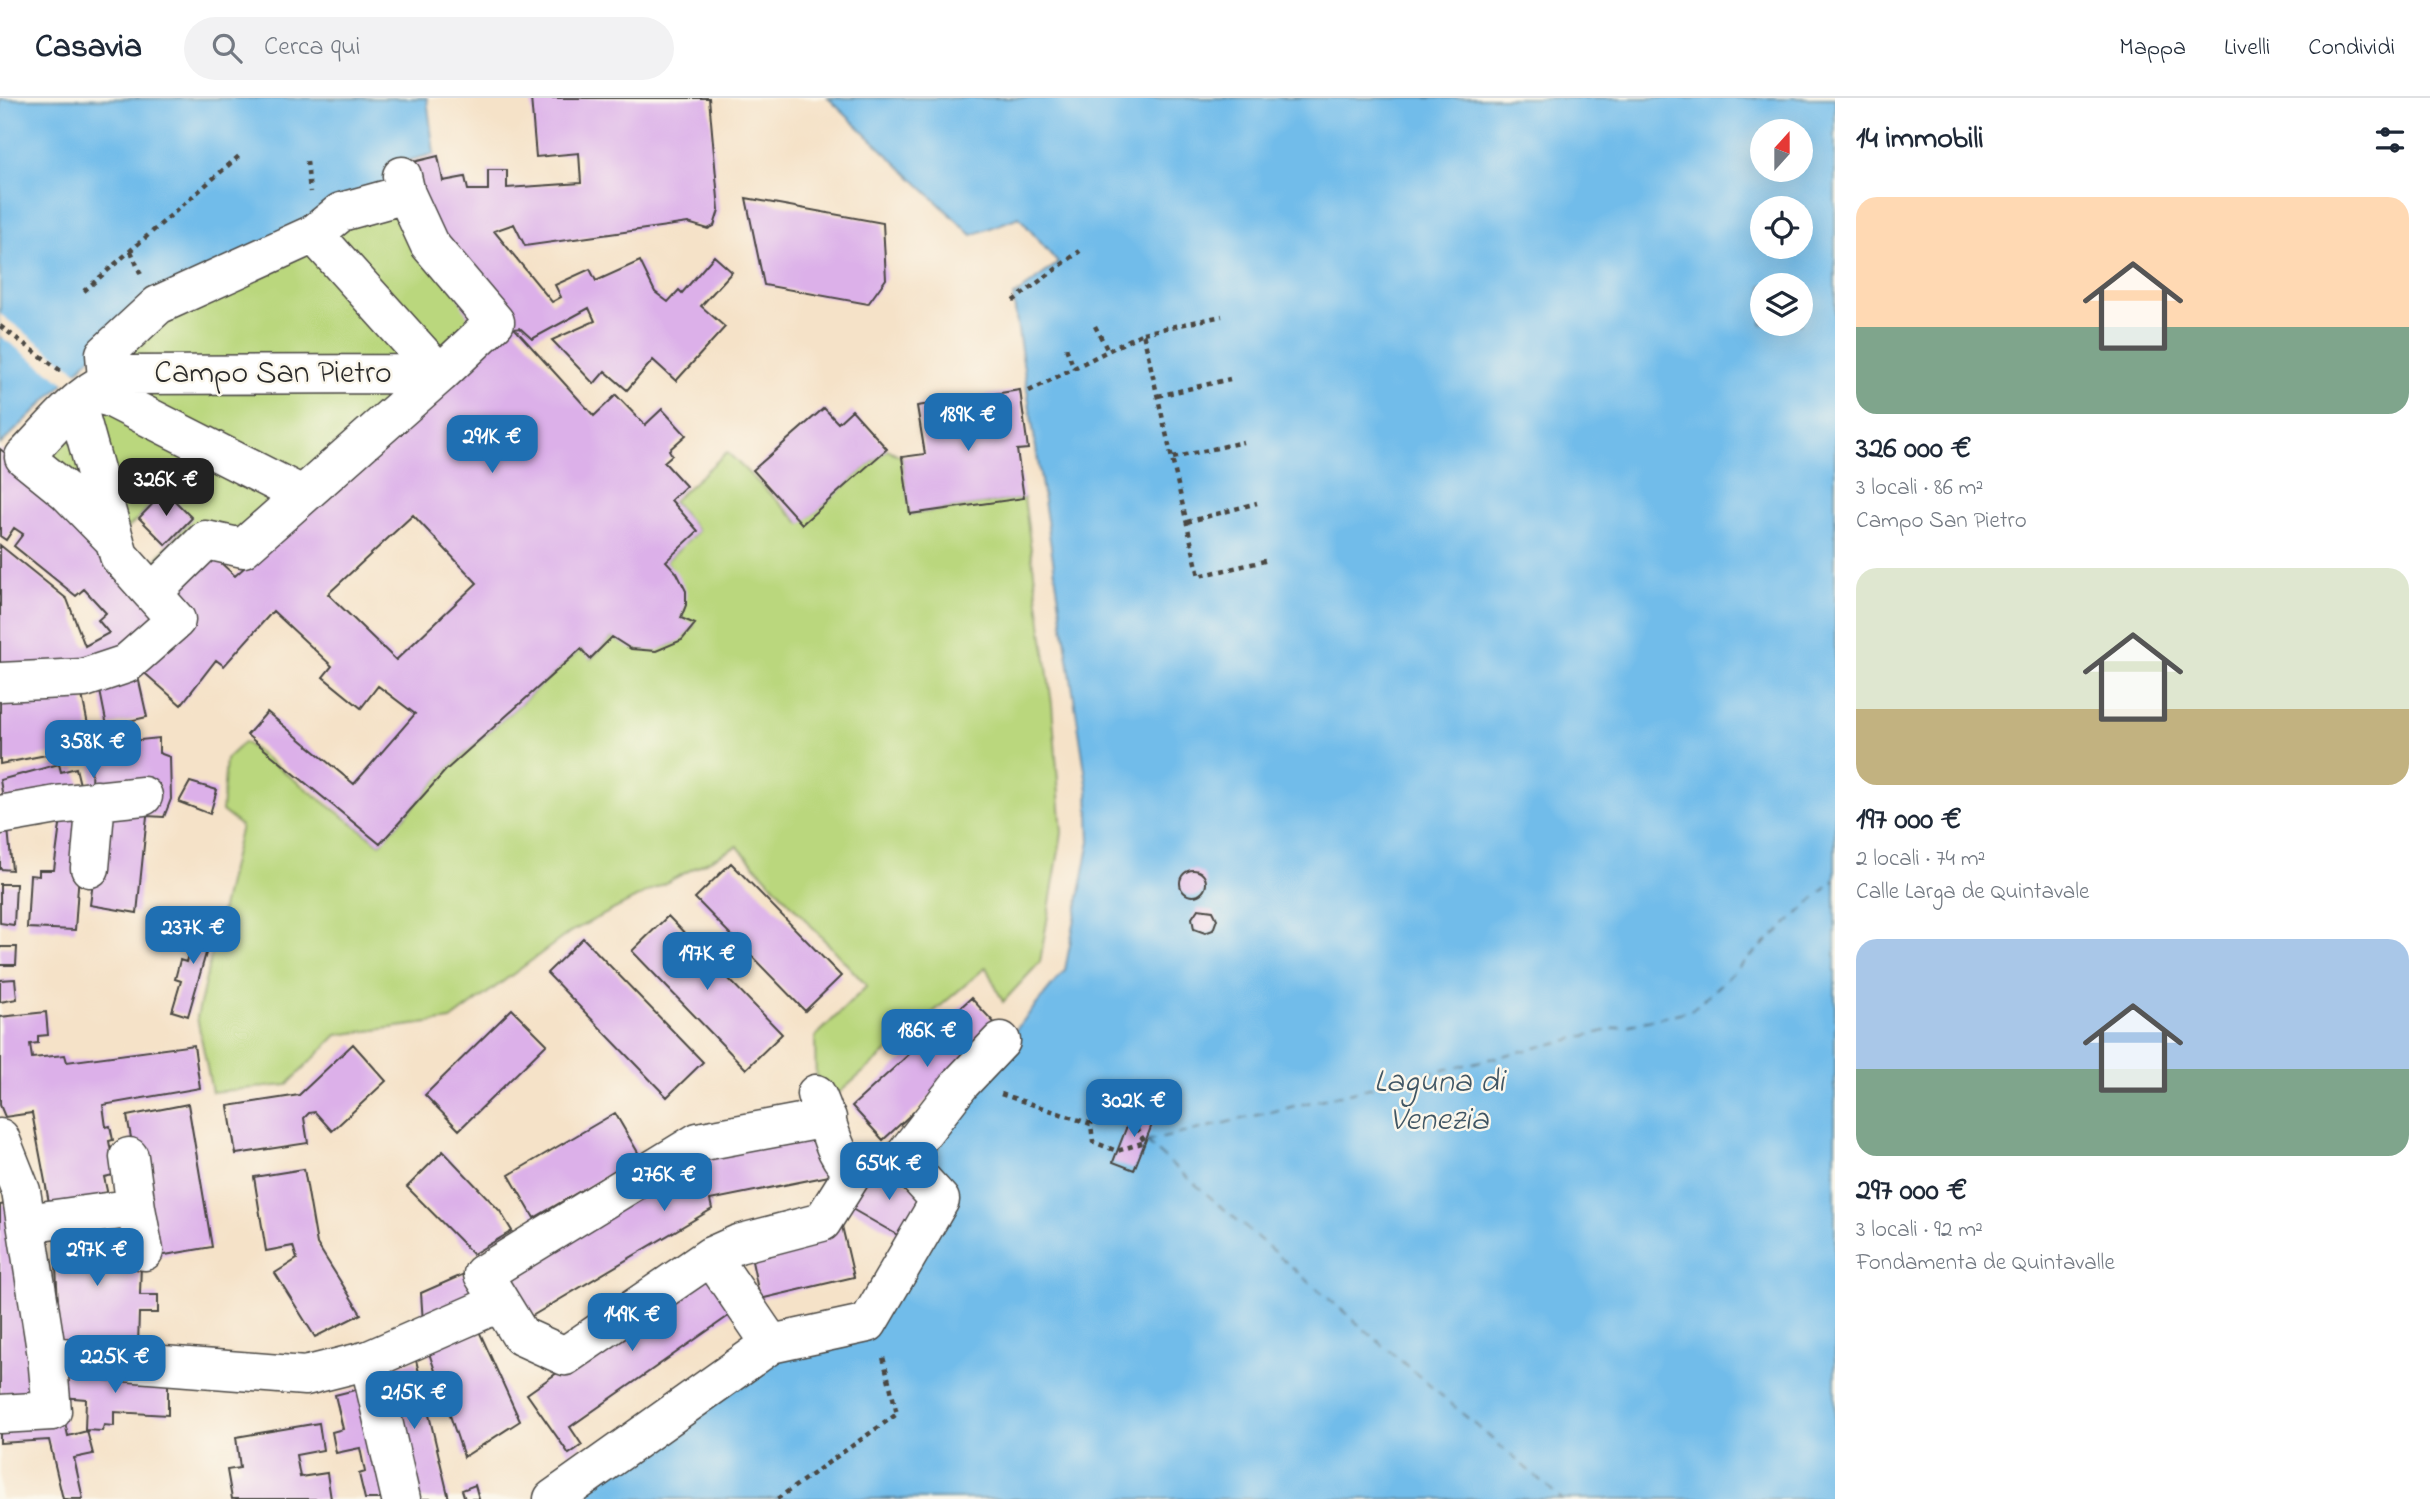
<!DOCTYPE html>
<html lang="it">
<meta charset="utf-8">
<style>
body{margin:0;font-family:"Indie Flower",sans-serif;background:#f2f2f3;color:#1f2937;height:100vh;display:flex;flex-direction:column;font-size:26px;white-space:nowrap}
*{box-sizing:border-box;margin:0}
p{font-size:23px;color:#747a83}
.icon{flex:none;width:38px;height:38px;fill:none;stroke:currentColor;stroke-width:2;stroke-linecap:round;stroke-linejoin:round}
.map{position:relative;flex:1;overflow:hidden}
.details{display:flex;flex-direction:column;background:#fff;width:595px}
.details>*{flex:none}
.needle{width:46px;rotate:21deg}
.tools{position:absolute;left:1750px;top:21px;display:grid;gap:14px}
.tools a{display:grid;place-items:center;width:63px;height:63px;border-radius:50%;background:#fff;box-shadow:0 7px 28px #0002;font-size:35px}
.price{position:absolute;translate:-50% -60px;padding:0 16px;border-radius:14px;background:#1f6fb2;color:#fff;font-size:23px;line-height:46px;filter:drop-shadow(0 2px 4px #0008)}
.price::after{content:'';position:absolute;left:50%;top:42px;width:21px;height:16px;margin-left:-10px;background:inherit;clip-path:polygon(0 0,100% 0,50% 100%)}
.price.active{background:#222;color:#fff}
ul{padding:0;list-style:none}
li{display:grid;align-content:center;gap:14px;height:371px;padding:0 21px}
li span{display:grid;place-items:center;height:217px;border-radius:21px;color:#555}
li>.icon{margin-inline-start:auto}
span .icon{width:126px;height:126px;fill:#fffc;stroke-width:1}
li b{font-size:30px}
h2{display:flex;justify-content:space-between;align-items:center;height:84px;padding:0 21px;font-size:30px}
header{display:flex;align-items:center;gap:42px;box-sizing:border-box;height:98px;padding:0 35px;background:#fff;border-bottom:2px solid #e0e1e3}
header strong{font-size:33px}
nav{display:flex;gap:38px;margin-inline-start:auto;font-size:24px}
.search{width:490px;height:63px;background:#f2f2f3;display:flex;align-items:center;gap:18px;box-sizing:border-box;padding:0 24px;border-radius:38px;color:#747a83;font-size:26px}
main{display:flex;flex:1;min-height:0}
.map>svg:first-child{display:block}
.green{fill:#bad77d;stroke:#728154;stroke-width:2}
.water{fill:#71bcea;stroke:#4e748a;stroke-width:2;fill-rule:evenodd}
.pier{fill:#f5e2c8}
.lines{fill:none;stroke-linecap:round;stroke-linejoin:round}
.ferry{stroke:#405664;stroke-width:2;stroke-dasharray:9 7;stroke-linecap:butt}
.building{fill:#dcb0e9;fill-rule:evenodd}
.minor-casing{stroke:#494643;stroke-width:41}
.path{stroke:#494643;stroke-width:4.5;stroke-dasharray:5 5;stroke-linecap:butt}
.minor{stroke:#fff;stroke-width:38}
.labels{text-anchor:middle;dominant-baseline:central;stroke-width:5;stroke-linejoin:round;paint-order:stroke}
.street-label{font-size:32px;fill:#2b2b2b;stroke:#fbf7ec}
.water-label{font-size:33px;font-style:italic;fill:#405664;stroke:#fbf7ec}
</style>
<header>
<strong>Casavia</strong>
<div class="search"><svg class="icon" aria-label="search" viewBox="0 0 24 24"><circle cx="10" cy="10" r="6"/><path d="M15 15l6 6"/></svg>Cerca qui</div>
<nav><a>Mappa</a><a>Livelli</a><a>Condividi</a></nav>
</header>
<main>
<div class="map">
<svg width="1835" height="1401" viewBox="0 0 1835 1401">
<rect width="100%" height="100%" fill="#fbf7ec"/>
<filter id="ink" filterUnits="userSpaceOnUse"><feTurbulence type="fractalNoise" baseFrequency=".0143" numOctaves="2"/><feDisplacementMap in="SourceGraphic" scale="14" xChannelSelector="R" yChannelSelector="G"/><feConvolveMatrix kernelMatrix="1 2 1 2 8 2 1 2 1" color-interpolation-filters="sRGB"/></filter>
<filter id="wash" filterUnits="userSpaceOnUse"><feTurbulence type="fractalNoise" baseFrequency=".00686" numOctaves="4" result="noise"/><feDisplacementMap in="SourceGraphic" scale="28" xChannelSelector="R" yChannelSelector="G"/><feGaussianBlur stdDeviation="1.57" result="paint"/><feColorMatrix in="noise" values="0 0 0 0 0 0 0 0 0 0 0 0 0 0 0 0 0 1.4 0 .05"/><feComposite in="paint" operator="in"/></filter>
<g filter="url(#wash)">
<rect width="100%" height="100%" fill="#f5e2c8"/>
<path class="green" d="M 406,96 L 495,224 L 302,397 L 139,481 L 190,422 L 165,393 L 115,443 L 24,359 L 105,256 Z
M 887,351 L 902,359 L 911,416 L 1024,400 L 1052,606 L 1062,735 L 1040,864 L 1003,904 L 986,869 L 826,1006 L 816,989 L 815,939 L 867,888 L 737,748 L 570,834 L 451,922 L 337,937 L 287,987 L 212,994 L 197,919 L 241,728 L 222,713 L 226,661 L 244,644 L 380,746 L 446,672 L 581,551 L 591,561 L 612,539 C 641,559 671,555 694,528 L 681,520 C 690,495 681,483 666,463 L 698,433 L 673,403 L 727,354 L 801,426 Z"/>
<path class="water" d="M 427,0 L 434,56 L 394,66 L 384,104 L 151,201 L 0,347 L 0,1 Z
M 828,0 L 1835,0 L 1835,1401 L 570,1401 L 776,1253 L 876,1231 L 940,1084 L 935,1060 L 941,1036 L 971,986 L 1065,872 L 1090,743 L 1088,692 L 1013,199 L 1058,165 L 1019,119 L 972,137 ZM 1762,33 L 1801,33 L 1801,72 L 1762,72 ZM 1762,110 L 1801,110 L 1801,149 L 1762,149 ZM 1762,187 L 1801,187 L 1801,226 L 1762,226 Z"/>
<path class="pier" d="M 0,216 L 79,275 L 67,287 L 0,238 Z"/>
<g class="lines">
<path class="ferry" d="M 1146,1044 L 1692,912 L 1835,782
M 1146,1044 L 1562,1401"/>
</g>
<g id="blocks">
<path class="building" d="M 531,0 L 709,0 L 719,112 L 714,128 L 708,131 L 688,125 L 525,148 L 514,126 L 494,133 L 552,204 L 561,199 L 555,187 L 590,171 L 596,183 L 640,163 L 655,194 L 668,204 L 679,192 L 682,195 L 714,158 L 732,174 L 701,208 L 725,229 L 676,283 L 653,262 L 627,292 L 605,273 L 594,286 L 552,242 L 595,223 L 589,210 L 532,241 L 520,230 L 515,231 L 594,318 L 616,297 L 645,327 L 662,311 L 686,337 L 669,352 L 672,357 L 664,364 L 686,388 L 671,402 L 698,433 L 666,463 L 677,475 L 686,493 L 686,507 L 681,520 L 695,526 L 682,542 L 656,553 L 631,551 L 612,539 L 590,561 L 581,551 L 446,672 L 380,746 L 247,637 L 267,614 L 354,686 L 415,616 L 378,588 L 361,610 L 323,579 L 332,568 L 273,513 L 224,568 L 216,562 L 181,607 L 140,571 L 165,498 L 207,452 L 235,478 L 388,341 L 483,251 L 433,145 L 405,66 L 438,58 L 443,83 L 465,79 L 468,92 L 488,92 L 488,72 L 507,72 L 507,90 L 581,85 L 579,55 L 536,59 ZM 413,417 L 477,485 L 396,562 L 328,496 Z
M 746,100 L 883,125 L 886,181 L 868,206 L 764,187 Z
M 1020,292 L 1028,351 L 1017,352 L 1024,400 L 910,416 L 902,359 L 925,356 L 917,308 Z
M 824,310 L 838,325 L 852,312 L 887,351 L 802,426 L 753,372 Z
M 0,351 L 59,395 L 164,525 L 137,549 L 0,579 L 0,447 L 67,501 L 85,548 L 109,535 L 98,522 L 106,515 L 84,491 L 76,498 L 14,448 L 23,436 L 14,430 L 6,442 L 0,438 Z
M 165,393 L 192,420 L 166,447 L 139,420 Z
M 137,574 L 147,619 L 107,628 L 98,583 Z
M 80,587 L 92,647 L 159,640 L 159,655 L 170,659 L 171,701 L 164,719 L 147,718 L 137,815 L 90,807 L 102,715 L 158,696 L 159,686 L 91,693 L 92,648 L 0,666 L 0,593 Z
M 59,666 L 61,674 L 76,670 L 82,695 L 5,712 L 0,682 Z
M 190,684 L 217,692 L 210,716 L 179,704 Z
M 90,710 L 79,774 L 75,832 L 27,830 L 30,777 L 39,778 L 39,772 L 54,772 L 62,712 Z
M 7,720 L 12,772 L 0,771 L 0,722 Z
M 731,765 L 841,878 L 805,913 L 695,800 Z
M1180 785a13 13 0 1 1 26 0a13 13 0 1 1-26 0Z
M 0,786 L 16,786 L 14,827 L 0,825 Z
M 1198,811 L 1213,813 L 1217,821 L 1213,832 L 1205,835 L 1194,831 L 1192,820 Z
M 668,818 L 782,936 L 746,971 L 632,853 Z
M 198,819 L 215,824 L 188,918 L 172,913 L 181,883 L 175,881 L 180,862 L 186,864 Z
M 583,840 L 703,964 L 667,999 L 547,875 Z
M 0,849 L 17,849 L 16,867 L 0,867 Z
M 15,881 L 17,901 L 0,904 L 0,882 Z
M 971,900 L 1002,933 L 883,1042 L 852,1008 Z
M 512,911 L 547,946 L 459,1032 L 425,997 Z
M 46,914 L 48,937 L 38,938 L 38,945 L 30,946 L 32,960 L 65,957 L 67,964 L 194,947 L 200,990 L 103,1007 L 106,1029 L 110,1028 L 113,1042 L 109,1043 L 112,1060 L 122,1075 L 104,1079 L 109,1102 L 51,1115 L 32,1015 L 5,1019 L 0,1007 L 0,919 Z
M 353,946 L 386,983 L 332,1033 L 315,1014 L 309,1015 L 304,1020 L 308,1045 L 236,1056 L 228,1008 L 299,997 Z
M 188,1006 L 212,1149 L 153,1159 L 127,1018 Z
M 1134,1010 L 1155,1019 L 1134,1072 L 1113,1064 Z
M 615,1015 L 640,1058 L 534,1120 L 509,1077 Z
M 823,1026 L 834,1077 L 710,1102 L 712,1111 L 527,1221 L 500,1175 L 698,1058 Z
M 443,1053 L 500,1113 L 512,1133 L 473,1156 L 407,1089 Z
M 871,1064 L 933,1101 L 908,1143 L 845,1107 Z
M 304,1071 L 317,1146 L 361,1216 L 315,1239 L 275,1175 L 297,1161 L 293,1148 L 266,1153 L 254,1079 Z
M 10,1105 L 41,1304 L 0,1307 L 0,1107 Z
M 118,1121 L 121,1149 L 98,1152 L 98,1165 L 141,1165 L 140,1197 L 158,1197 L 158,1215 L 139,1215 L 138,1247 L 60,1245 L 54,1129 Z
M 842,1128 L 854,1179 L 760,1201 L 749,1149 Z
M 711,1167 L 740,1210 L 570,1329 L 582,1347 L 569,1356 L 527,1296 Z
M 471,1173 L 482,1199 L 423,1225 L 421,1195 Z
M 474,1222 L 520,1323 L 464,1359 L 427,1249 Z
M 416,1262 L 449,1401 L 412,1401 L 379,1271 Z
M 58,1272 L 168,1279 L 168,1317 L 114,1314 L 114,1328 L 104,1327 L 102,1333 L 85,1332 L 86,1301 L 61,1299 Z
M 367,1289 L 395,1401 L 365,1401 L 359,1376 L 365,1374 L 360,1350 L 336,1355 L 332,1334 L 343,1331 L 335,1297 Z
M 64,1320 L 68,1338 L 87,1333 L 93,1356 L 74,1360 L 83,1401 L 63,1401 L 49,1342 L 0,1345 L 0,1324 Z
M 319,1325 L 323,1352 L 296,1357 L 300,1379 L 327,1375 L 331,1401 L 232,1401 L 227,1372 L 240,1370 L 236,1339 Z
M 475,1387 L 479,1401 L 465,1401 L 462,1392 Z"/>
</g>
</g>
<g filter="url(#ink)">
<use href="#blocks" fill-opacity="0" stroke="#494643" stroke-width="2"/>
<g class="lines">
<g class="minor-casing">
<path id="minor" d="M 314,136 L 341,114 L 406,96 L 402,78
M 90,294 L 111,300 L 302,397
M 90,294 L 79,314 L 119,458 L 152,495
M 115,443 L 66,393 L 24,359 C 53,330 83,288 124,277 L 440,276 L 495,224 L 429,146 L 406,96
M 0,584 L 84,580 L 126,566 L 176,522 L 152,495 L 206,442 L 243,450 L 440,276 L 314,136 L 158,207 L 105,256 L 107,281
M 0,717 L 57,707 L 143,698
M 90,770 L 96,702
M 0,1040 L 21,1093 L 47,1258 L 52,1313 L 0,1316
M 902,1061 L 961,985 L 1001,943
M 136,1110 L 144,1153
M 26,1125 L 136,1110 L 129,1059
M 711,1158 L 565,1258 L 521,1238 L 483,1176 L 698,1044 L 827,1020
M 771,1246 L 711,1158 L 738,1146 L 822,1124 L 854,1073 C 831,1058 829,1020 816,996
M 47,1258 L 305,1278 L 369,1262 L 499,1205
M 369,1262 L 401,1401
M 553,1401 L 771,1246 L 868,1225 L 940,1102 L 902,1061"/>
</g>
<path class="path" d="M 307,63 L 310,94
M 131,153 L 141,177
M 84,193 L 239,58
M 1013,203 L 1080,153
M 0,228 L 61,273
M 1095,228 L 1108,253
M 1143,235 L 1222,218
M 1066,250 L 1074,270
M 1029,293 L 1143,235 L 1199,478 L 1269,462
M 1158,298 L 1230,281
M 1173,360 L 1243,344
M 1187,424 L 1257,405
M 1001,996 L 1091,1026 L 1093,1044 L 1117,1053 L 1145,1044 L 1130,1021 L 1102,1011 L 1091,1026
M 777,1401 L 897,1316 L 882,1255"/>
<use href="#minor" class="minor"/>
</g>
</g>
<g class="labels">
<g class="street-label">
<text x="273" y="276">Campo San Pietro</text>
</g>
<g class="water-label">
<text x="1439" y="985">Laguna di<tspan x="1439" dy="38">Venezia</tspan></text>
</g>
</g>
</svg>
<div class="tools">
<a><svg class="needle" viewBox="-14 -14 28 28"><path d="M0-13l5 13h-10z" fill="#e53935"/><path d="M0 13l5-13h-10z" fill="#747a83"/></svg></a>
<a><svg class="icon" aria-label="locate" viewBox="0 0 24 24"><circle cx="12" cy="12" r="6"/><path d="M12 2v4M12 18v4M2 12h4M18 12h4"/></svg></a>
<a><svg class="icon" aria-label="layers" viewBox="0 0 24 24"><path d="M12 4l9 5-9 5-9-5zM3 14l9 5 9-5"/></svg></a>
</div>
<b class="price" style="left:968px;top:355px">189K €</b>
<b class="price" style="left:492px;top:377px">291K €</b>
<b class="price active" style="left:166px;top:420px">326K €</b>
<b class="price" style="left:93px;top:682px">358K €</b>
<b class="price" style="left:193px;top:868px">237K €</b>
<b class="price" style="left:707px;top:894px">197K €</b>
<b class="price" style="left:927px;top:971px">186K €</b>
<b class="price" style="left:1134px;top:1041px">302K €</b>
<b class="price" style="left:889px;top:1104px">654K €</b>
<b class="price" style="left:664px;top:1115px">276K €</b>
<b class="price" style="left:97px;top:1190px">297K €</b>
<b class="price" style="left:632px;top:1255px">149K €</b>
<b class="price" style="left:115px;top:1297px">225K €</b>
<b class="price" style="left:414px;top:1333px">215K €</b>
</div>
<section class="details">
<h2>14 immobili<svg class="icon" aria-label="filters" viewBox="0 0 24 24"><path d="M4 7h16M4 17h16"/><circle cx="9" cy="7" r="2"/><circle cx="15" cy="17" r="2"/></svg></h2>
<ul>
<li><span style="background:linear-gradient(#ffd9b3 60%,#7fa58c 0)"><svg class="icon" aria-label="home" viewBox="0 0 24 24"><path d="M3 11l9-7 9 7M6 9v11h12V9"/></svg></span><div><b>326 000 €</b><p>3 locali · 86 m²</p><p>Campo San Pietro</p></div></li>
<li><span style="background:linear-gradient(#dfe7d0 65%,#c2b280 0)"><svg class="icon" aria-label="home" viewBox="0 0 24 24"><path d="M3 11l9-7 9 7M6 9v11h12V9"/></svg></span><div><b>197 000 €</b><p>2 locali · 74 m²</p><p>Calle Larga de Quintavale</p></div></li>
<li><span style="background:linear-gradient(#a9c7e8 60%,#7fa58c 0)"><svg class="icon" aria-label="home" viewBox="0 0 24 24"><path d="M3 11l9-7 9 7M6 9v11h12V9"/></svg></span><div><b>297 000 €</b><p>3 locali · 92 m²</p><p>Fondamenta de Quintavalle</p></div></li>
</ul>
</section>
</main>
